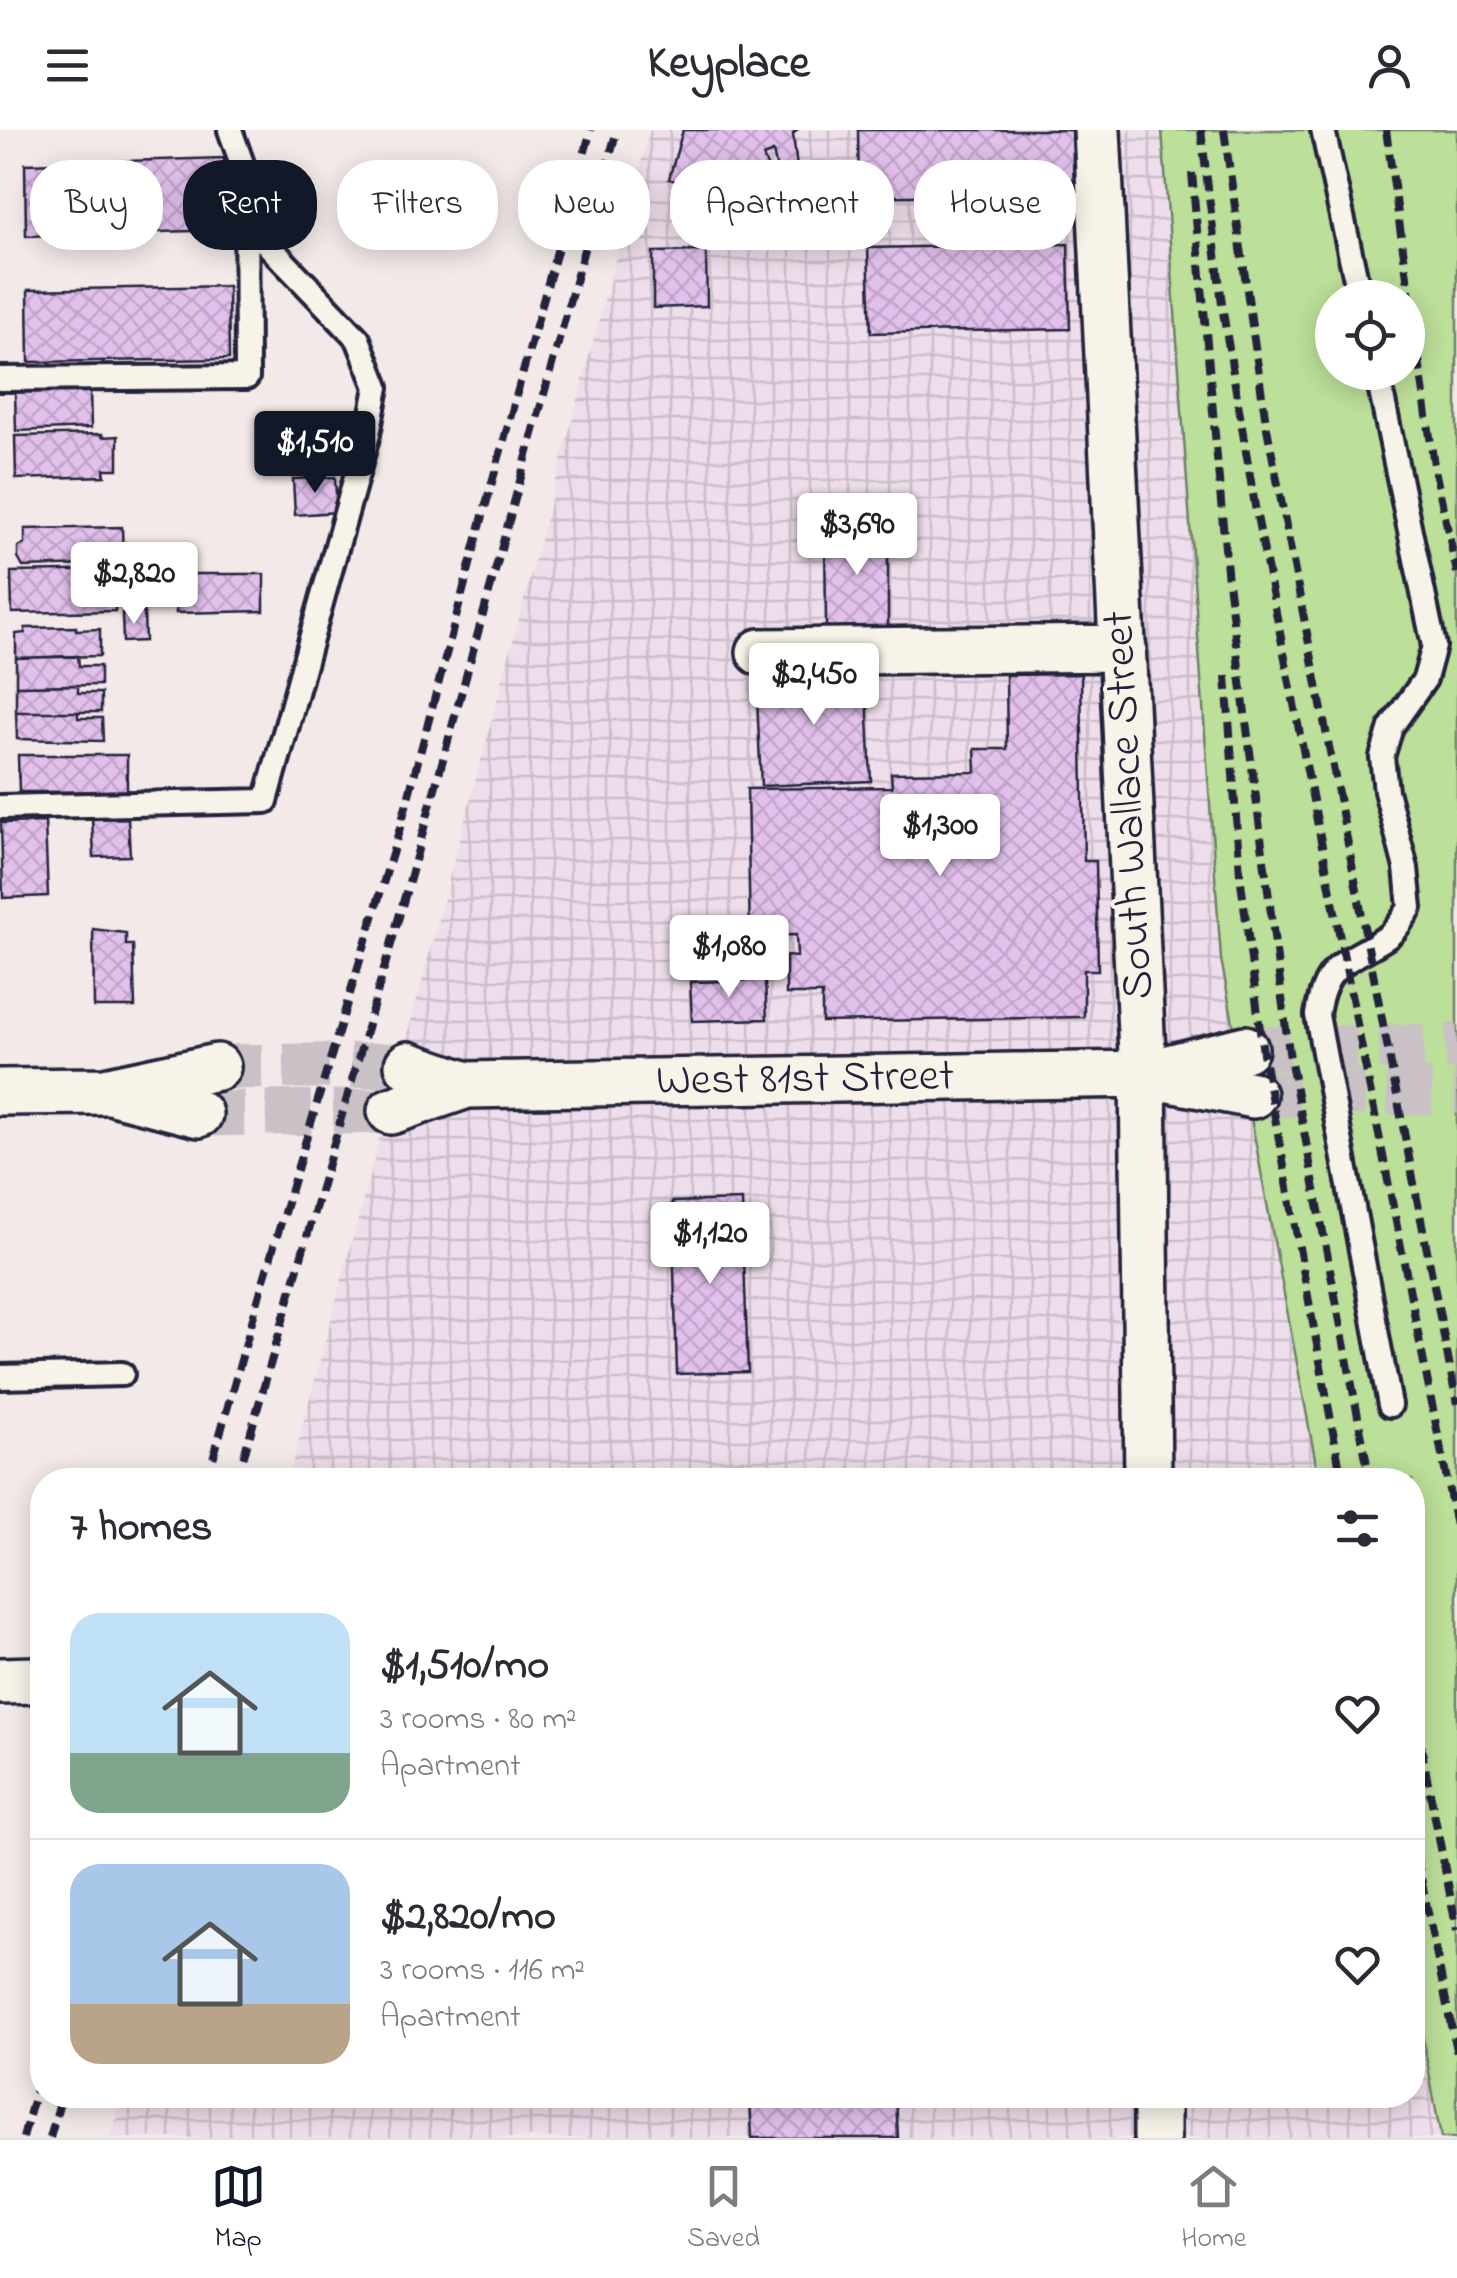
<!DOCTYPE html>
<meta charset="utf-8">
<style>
body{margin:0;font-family:"Indie Flower",sans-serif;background:#f7f7f7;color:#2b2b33;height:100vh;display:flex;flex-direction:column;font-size:38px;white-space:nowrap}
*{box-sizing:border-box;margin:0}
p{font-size:32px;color:#7c7c81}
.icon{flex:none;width:55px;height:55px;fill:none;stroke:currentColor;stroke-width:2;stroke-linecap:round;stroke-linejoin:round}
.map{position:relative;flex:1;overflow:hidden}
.side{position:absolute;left:30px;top:1338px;width:1395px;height:640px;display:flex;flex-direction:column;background:#fff;border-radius:40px;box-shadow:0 5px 25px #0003}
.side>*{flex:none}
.hud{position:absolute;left:30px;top:30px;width:1398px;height:90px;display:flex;gap:20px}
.controls{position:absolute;left:1315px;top:150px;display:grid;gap:20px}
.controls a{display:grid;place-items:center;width:110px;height:110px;border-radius:50%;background:#fff;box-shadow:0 5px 25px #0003;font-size:50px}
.price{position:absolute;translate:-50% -85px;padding:0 22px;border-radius:10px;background:#fff;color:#222;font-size:32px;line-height:65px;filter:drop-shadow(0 2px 5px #0008)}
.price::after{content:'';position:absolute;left:50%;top:60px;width:30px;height:22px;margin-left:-15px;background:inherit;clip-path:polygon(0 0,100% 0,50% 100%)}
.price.active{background:#111827;color:#fff}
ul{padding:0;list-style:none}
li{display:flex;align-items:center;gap:30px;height:250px;padding:0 40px}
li+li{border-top:2px solid #e1e1e2}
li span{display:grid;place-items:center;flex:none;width:280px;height:200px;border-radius:30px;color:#555}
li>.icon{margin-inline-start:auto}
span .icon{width:120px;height:120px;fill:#fffc;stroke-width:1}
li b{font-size:42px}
h2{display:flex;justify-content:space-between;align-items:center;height:120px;padding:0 40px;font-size:42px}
.tag{padding:0 35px;border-radius:40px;background:#fff;box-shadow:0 5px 25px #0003;font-size:35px;line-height:90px}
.tag.active{background:#111827;color:#fff}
header{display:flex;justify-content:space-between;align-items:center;height:130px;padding:0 40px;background:#fff;font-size:45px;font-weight:700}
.dock{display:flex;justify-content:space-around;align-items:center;height:140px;border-top:2px solid #e1e1e2;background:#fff;font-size:28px;color:#7c7c81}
.dock a{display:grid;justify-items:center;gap:5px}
.dock .active{color:#111827}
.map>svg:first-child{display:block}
.industrial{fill:url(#industrial-grid)}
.grass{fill:#bcdf99;stroke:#6f806a;stroke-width:2.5;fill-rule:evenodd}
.building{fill:url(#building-cross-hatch);stroke:#22223b;stroke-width:2.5}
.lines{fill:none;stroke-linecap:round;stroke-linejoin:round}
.street-tunnel{stroke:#c9c1c6;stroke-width:45;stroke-dasharray:45 22;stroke-linecap:butt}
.lane-casing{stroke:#22223b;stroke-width:30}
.street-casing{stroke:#22223b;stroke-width:52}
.lane{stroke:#f7f3e8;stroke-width:22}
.street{stroke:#f7f3e8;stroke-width:45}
.rail{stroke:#22223b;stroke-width:8;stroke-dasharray:15 8;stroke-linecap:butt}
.labels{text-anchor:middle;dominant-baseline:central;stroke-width:8;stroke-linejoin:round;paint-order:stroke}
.street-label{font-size:45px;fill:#22223b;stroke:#f7f3e8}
</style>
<header><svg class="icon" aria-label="menu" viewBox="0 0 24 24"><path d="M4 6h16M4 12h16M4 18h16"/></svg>Keyplace<svg class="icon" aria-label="person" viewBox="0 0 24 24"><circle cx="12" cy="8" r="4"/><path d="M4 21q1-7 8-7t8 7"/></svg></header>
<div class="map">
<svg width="1457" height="2008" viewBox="0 0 1457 2008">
<defs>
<pattern id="industrial-grid" width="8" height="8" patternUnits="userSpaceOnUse" patternTransform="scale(2.5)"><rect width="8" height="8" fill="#eeddea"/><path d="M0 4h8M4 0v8" fill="none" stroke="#ccbdca"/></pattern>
<pattern id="building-cross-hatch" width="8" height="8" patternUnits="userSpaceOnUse" patternTransform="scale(2.5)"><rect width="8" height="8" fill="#e2c0ec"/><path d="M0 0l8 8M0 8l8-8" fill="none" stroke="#c2a5cb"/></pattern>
</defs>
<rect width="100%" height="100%" fill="#f3e9e9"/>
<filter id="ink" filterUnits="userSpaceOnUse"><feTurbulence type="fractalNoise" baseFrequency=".01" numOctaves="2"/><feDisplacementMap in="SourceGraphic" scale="20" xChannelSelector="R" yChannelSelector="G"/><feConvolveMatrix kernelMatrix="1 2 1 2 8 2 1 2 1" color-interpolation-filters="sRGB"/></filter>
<g filter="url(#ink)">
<path class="industrial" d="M 650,0 L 1162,0 L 1221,828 L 1319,1350 L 288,1350 Z
M 1413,1854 L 1441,2008 L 111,2008 L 123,1965 L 1412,1965 Z"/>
<path class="grass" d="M 1162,0 L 1457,0 L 1457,2008 L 1441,2008 L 1413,1854 L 1412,1350 L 1319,1350 L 1221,829 ZM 1332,168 L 1408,168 L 1408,242 L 1332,242 Z"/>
<path class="building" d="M 683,0 L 797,0 L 793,4 L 797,38 L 777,40 L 773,22 L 763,26 L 770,44 L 717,74 L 710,57 L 694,66 L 688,55 L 669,49 Z
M 858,0 L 1072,0 L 1074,63 L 859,67 Z
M 224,28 L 225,100 L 26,106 L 25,34 Z
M 1068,114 L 1070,199 L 871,203 L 868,118 Z
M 706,121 L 707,176 L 653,178 L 653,122 Z
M 228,156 L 229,229 L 29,232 L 28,160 Z
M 90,260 L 91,298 L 16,301 L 15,262 Z
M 102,304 L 102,307 L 118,306 L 118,339 L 104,339 L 105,346 L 16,349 L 15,306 Z
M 335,347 L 337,382 L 295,385 L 293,349 Z
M 122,397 L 123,434 L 23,437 L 18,428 L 18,417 L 25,414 L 25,399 Z
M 825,399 L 888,399 L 888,498 L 826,498 Z
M 117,440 L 117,444 L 127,443 L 127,469 L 116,469 L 115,481 L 12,483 L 11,442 Z
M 167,444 L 264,444 L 264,481 L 176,483 L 176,461 L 166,461 Z
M 144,482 L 145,511 L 123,512 L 122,483 Z
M 76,497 L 76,500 L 100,499 L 100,526 L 16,528 L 16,504 L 25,503 L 25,498 Z
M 78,526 L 79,536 L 100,536 L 100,555 L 16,556 L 16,528 Z
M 866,541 L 871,651 L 761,656 L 756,546 Z
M 1081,544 L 1084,731 L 1096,731 L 1098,840 L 1084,840 L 1084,887 L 822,892 L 822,864 L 786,864 L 786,826 L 797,827 L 796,805 L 750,806 L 747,659 L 892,657 L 891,643 L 976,642 L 975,619 L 1007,619 L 1006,545 Z
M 78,555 L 78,563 L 101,563 L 101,582 L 16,582 L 16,556 Z
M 16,582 L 78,582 L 78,588 L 102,588 L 103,611 L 17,609 Z
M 18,625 L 127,625 L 127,662 L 19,662 Z
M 128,688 L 130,726 L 94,727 L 92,689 Z
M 45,692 L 48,766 L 3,768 L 1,693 Z
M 93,799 L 126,803 L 126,815 L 133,815 L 135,877 L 94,877 Z
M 765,850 L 767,889 L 692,891 L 690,852 Z
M 742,1070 L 748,1242 L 677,1244 L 672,1072 Z
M 750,1965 L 896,1965 L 898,2008 L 752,2008 Z"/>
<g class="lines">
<path class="street-tunnel" d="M 1245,919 L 1457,916
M 217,937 L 408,935
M 1253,965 L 1457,961
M 199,984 L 391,981"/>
<g class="lane-casing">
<path id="lane" d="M 1323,0 L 1360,168
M 1377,242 L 1434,516 L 1425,549 L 1391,597 L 1382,627 L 1386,661 L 1406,738 L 1410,778 C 1403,788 1395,803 1384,809 C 1345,834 1325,832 1317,885 L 1390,1275
M 0,249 L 247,247 L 246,45 L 230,0
M 0,677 L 266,671 L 368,304 L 377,257 L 358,209 L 246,92
M 0,1247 L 122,1244"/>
</g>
<g class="street-casing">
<path id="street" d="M 1097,0 L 1143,944 L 1148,1350
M 760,522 L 1123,518
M 408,935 L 467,955
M 1160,940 L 1245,919
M 0,962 L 105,961 L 217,937
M 117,963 L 199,984
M 391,981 L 467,955 L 1143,944 L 1253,965
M 0,1551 L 36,1550
M 1157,1965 L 1157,2008"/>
</g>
<use href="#lane" class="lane"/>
<use href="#street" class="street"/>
<path class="rail" d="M 1201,0 L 1223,182 L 1255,376 L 1457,1401
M 1224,0 L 1266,293 L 1457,1274
M 1386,0 L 1434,335 L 1457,443
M 1192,43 L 1228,452 L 1289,922 L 1370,1350
M 1226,546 L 1240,744 L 1263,923 L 1342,1350
M 207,1350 L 264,1149 L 402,691 L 489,363 L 591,0
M 237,1350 L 411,745 L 617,0
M 1412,1571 L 1457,1800
M 1412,1704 L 1457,1925
M 23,2008 L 42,1938
M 50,2008 L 62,1965"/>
</g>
</g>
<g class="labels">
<g class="street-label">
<text transform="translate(1130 675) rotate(-93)">South Wallace Street</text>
<text transform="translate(805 950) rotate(-1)">West 81st Street</text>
</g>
</g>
</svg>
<div class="controls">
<a><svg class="icon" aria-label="locate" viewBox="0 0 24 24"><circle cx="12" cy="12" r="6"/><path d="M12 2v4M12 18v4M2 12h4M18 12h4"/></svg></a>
</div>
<b class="price active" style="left:315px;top:366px">$1,510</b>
<b class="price" style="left:857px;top:448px">$3,690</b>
<b class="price" style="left:134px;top:497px">$2,820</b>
<b class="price" style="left:814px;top:598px">$2,450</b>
<b class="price" style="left:940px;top:749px">$1,300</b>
<b class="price" style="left:729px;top:870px">$1,080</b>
<b class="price" style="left:710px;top:1157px">$1,120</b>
<div class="hud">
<a class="tag">Buy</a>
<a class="tag active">Rent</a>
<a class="tag">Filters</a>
<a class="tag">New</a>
<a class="tag">Apartment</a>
<a class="tag">House</a>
</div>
<section class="side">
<h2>7 homes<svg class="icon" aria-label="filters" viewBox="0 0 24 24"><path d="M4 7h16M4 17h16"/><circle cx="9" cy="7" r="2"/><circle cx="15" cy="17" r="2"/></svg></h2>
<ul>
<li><span style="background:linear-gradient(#bfe0f5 70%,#7fa58c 0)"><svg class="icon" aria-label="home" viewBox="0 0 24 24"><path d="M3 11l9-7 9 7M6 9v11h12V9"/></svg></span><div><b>$1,510/mo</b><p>3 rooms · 80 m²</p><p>Apartment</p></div><svg class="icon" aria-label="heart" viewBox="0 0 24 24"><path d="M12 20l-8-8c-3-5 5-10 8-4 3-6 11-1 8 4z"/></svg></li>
<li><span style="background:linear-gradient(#a9c7e8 70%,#b9a48a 0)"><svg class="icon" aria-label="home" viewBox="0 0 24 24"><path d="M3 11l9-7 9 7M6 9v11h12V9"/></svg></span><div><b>$2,820/mo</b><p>3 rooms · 116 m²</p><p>Apartment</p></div><svg class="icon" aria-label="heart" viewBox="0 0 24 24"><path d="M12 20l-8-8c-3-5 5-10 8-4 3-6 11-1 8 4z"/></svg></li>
</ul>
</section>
</div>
<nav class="dock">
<a class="active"><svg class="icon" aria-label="map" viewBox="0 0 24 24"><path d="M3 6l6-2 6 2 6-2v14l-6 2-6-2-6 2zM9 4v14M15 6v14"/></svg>Map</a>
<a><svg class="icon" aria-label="saved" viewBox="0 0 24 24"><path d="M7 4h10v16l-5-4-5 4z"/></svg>Saved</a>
<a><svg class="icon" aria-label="home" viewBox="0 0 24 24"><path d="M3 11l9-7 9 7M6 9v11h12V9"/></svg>Home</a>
</nav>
